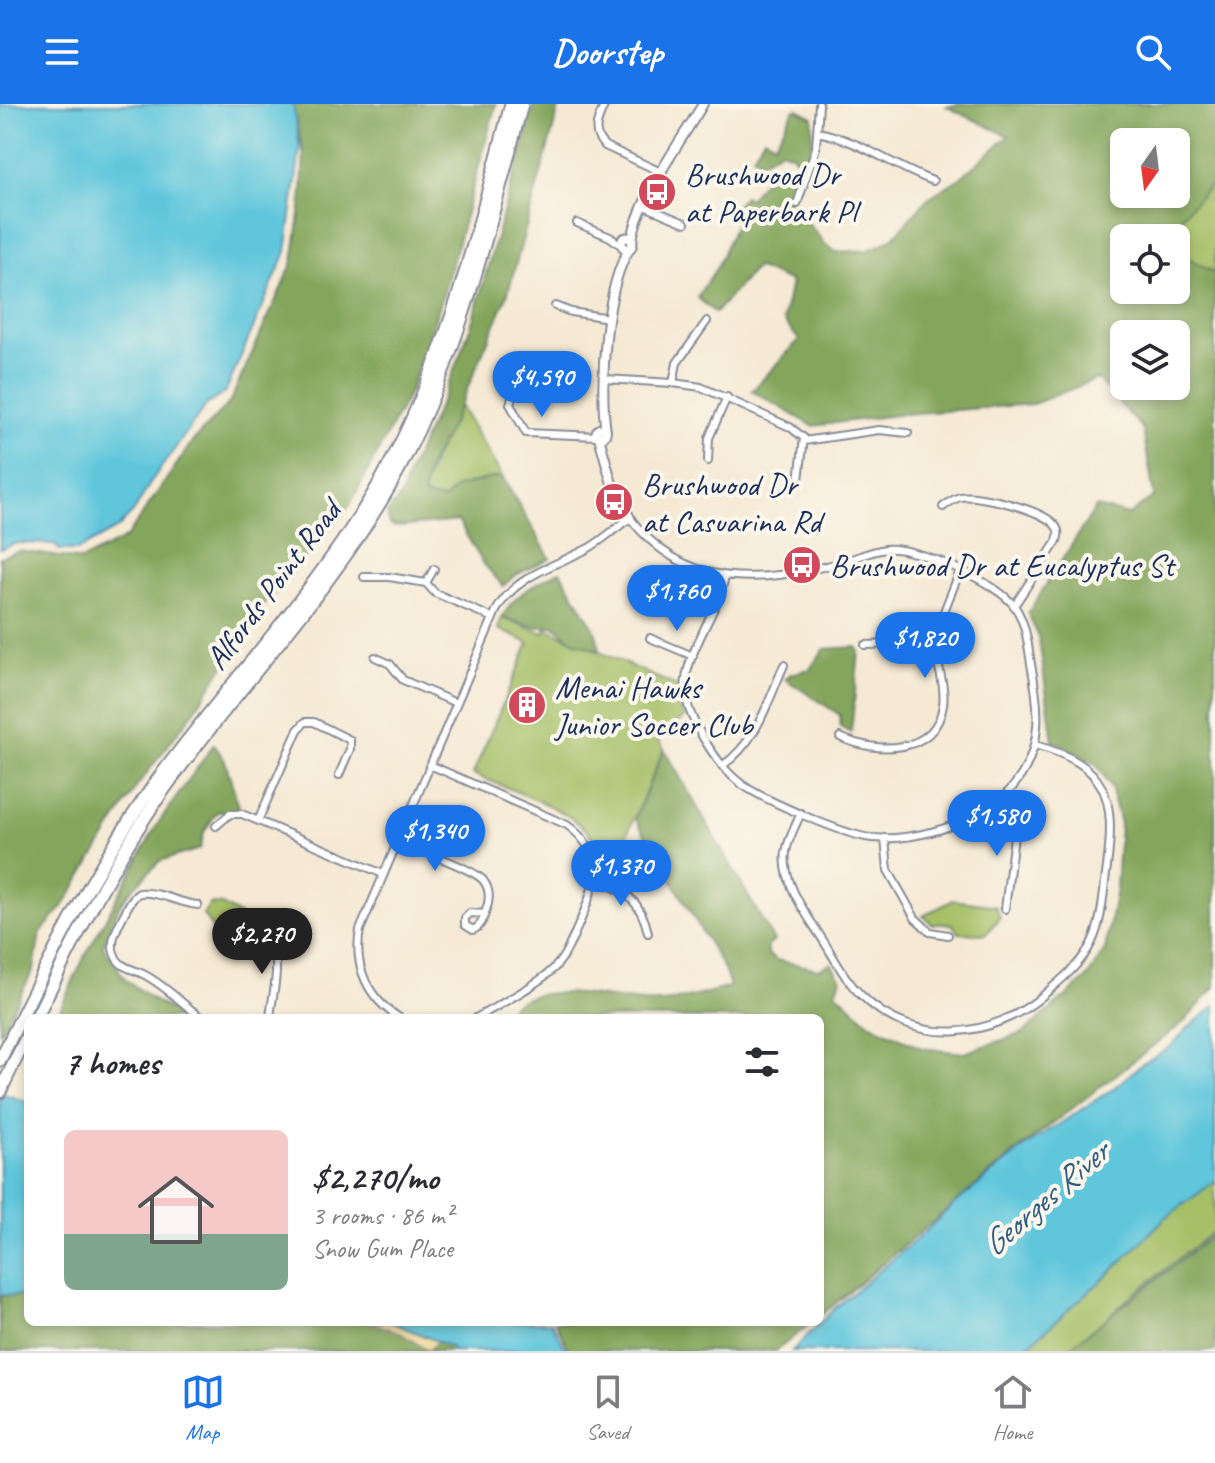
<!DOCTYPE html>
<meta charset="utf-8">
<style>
body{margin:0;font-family:Caveat,sans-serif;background:#f7f7f7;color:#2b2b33;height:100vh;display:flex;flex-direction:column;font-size:30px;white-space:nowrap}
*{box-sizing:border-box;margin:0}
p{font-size:26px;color:#7c7c81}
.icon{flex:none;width:44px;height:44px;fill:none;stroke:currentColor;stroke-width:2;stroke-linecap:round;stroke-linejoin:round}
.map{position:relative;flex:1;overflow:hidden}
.panel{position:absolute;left:24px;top:910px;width:800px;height:312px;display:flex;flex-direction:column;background:#fff;border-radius:12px;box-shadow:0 4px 12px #0003}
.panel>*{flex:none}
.needle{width:52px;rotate:194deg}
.tools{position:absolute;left:1110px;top:24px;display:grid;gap:16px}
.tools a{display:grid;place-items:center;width:80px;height:80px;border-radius:12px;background:#fff;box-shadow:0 4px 12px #0003;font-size:40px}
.price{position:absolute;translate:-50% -68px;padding:0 18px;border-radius:28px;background:#1a73e8;color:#fff;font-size:26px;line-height:52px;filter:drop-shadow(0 2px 4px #0008)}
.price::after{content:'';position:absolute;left:50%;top:48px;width:24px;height:18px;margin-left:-12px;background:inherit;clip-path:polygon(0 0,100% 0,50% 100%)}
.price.selected{background:#222;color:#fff}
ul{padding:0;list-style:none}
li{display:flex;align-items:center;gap:24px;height:200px;padding:0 40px}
li span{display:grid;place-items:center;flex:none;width:224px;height:160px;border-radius:12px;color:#555}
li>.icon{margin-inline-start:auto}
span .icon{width:96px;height:96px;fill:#fffc;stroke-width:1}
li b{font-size:34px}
h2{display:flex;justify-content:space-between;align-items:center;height:96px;padding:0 40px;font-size:34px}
header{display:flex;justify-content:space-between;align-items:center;height:104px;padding:0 40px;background:#1a73e8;color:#fff;font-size:36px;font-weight:700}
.menu{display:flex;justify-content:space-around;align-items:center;height:112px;border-top:2px solid #e1e1e2;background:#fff;font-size:22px;color:#7c7c81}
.menu a{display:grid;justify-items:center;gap:4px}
.menu .selected{color:#1a73e8}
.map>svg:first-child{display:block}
.green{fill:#a5bf66;stroke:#607762;stroke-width:2}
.forest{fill:#84a65b;stroke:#506a5c;stroke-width:2;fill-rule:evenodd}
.sand{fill:#eeda9e;stroke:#84847e;stroke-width:2}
.water{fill:#5fc6dc;stroke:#3d7a9d;stroke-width:2}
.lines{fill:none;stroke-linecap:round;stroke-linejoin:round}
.street-casing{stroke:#888c98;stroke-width:10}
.secondary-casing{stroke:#888c98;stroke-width:12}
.highway-casing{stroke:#888c98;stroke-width:15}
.street{stroke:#fff;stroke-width:6}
.secondary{stroke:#fff;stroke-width:8}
.highway{stroke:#fff;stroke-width:11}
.labels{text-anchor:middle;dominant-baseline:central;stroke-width:8;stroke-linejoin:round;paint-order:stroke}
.poi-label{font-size:32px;fill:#1b2f5e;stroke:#fbf7ec;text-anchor:start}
.street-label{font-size:32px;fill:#1b2f5e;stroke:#fbf7ec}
.water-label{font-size:34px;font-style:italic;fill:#2f5c84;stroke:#fbf7ec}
</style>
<header><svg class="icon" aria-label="menu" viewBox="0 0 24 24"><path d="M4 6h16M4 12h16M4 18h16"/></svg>Doorstep<svg class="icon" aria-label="search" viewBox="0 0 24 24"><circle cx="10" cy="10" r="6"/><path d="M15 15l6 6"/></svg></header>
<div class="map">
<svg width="1215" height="1247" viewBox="0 0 1215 1247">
<rect width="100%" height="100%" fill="#fbf7ec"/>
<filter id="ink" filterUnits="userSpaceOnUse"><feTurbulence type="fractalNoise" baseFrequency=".0125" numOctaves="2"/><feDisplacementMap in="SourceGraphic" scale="16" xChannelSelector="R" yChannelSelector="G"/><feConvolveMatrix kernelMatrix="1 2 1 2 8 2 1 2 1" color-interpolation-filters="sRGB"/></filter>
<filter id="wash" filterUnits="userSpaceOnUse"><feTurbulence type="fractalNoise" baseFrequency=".006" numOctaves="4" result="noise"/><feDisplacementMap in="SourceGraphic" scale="32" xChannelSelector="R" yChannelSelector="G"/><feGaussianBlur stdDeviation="1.8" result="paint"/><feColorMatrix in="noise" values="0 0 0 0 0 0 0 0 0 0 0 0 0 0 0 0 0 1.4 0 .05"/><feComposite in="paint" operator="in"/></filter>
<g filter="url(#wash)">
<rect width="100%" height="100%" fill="#f5e9d3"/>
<path class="green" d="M 1215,77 L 1215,169 L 1176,148 L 1176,134 L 1169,134 C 1176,112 1199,94 1215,77 Z
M 459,300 L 503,374 C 485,374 455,380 444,396 L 423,392 C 427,363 447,329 459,300 Z
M 502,514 L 544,529 L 546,524 L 676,582 L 677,600 L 685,613 L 657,634 L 664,645 L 609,772 C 599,762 600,741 587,727 C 565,703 505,684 473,670 L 529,539 L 498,525 Z
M 953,796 L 996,802 L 1000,813 L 986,830 L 959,829 L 952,820 L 932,820 L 923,812 Z
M 210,800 L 222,801 L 247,816 L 243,824 L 246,832 L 228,847 L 203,811 Z
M 1215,1077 L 1215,1126 L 1129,1194 L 1070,1247 L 1022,1247 L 1112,1167 L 1165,1114 Z"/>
<path class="forest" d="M 292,0 L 496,0 L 442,195 L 410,287 L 350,401 L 263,502 L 195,606 L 137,682 L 63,803 L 40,829 L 34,865 L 0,929 L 0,453 L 20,447 L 82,456 L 126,434 L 193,337 L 230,298 L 293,158 L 301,104 L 304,51 Z
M 534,0 L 560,0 L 507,192 L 452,320 L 428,364 L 423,392 L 444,396 L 457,383 L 496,373 L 503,374 L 550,454 L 514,472 L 503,482 L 483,459 L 458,417 L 398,423 L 390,421 L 387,410 L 402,390 L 409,367 L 445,289 L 471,222 Z
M 958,0 L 1215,0 L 1215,77 L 1179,115 L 1169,134 L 1124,134 L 1124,186 L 1176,186 L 1176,148 L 1215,169 L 1215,883 L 1184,918 L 1017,1047 L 820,1212 L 820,914 L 503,914 C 527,866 621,903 663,898 C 685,896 708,888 730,883 L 724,865 L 635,714 L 664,645 L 774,837 L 768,842 L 768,850 L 776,856 L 819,865 L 831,859 L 841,875 L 836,888 L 869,919 L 921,944 L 964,949 L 1023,929 L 1086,875 L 1105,846 L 1116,785 L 1120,720 L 1111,683 L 1096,660 L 1053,637 L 1039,535 L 1028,509 L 1096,403 L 1129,411 L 1154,392 L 1143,325 L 1097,275 L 1033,300 L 903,310 L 813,322 L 752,287 L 799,236 L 783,216 L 791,178 L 756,163 L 715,209 L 697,193 L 717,163 L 738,114 L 732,106 L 744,92 L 749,95 L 771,67 L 782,60 L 800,80 L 788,97 L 788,104 L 796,110 L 801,110 L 824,139 L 836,148 L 869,146 L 892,135 L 928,94 L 960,74 L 1009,32 L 947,3 ZM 1124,38 L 1176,38 L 1176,90 L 1124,90 ZM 1124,230 L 1176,230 L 1176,282 L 1124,282 Z
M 797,5 L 813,13 L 812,42 L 804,66 L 792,50 L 780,46 L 762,57 L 753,52 L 764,33 L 775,39 L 794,6 Z
M 560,467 L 595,526 L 600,546 L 575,538 L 554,522 L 536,523 L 502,514 C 515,488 536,480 560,467 Z
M 857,543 L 859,547 L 851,629 L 840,623 L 840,611 L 785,575 L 791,570 L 810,565 L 824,545 Z
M 214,640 L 225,657 L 240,706 L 217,708 L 204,728 L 200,745 L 160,757 L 133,784 L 120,800 L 103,842 L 125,875 L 156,898 L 185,914 L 56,914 L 83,856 L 157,721 Z
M 1215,1129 L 1215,1247 L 1065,1247 Z
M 0,1191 L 28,1192 L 28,1218 L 391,1218 L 451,1243 L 452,1247 L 0,1247 Z
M 555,1218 L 812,1218 L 776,1247 L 570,1247 Z"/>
<path class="sand" d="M 368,1218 L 391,1218 L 438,1237 L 428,1247 L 399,1228 Z"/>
<path class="water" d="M 0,0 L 293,0 L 300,45 L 286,148 L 225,289 L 207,300 L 152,376 L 134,407 L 118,424 L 78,446 L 59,446 L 55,440 L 17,439 L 0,445 Z
M 1215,902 L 1215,1077 L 1165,1114 L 1112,1167 L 1022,1247 L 792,1247 L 835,1204 L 924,1129 L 953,1101 L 1029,1040 L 1114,984 L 1143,959 L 1170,943 L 1188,924 Z
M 0,989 L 28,998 L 28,1192 L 0,1191 Z
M 391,1218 L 551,1218 L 567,1247 L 452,1247 L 451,1243 Z"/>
</g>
<g filter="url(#ink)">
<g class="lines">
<g class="street-casing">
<path id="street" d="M 605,0 C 598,15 590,29 605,42 L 663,69
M 817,28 C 858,35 894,63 933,77
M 797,100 L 816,44 L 819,0
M 644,102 L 685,119
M 577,119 L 610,133 L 621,141
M 555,202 L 571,208 L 609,214
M 605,275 L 673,279 L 701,283 L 790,323 L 804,334 L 799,376
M 517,279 L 510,300 L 526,329 L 598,332
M 673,279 L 677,259 L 707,217
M 804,337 L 879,326 L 908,329
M 708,357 L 709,334 L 727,293
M 943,403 C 948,399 953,395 960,393 C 978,390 1048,406 1057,424 C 1060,430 1058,431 1057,437 L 1014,502
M 364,473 L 389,473 L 426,479 L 435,489 L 493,514
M 426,479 L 434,465
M 650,534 L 693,552
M 865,541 L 934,539
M 375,553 L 390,560 L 403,576 L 456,599
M 840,633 C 876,650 936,651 943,601 C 946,581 936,558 934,539 L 935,530 L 960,467
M 430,661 L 567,721 C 607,749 595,783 579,820 C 571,838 565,855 550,868 C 529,886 500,900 476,914
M 722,662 C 757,638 768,598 784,561
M 995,701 L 1008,718 L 1014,732 L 1005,805
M 801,709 C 796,721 788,735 786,748 C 781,782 813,818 829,846 C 839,862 847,878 861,891 C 914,944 993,936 1046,889 C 1063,874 1081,860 1091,840 C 1103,817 1103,788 1107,763 C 1116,693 1108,661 1035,641
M 258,717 L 298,626 L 305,618 L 314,618 L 350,636 L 350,645 L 339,671
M 216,722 L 230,710 L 242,710 L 383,770
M 885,734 L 888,766 L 915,814 L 930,828 L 948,831
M 397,737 C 415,744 472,764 483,776 C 490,785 490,796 486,806 C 483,815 482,822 473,826 L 465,821 L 465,814 L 470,809 L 485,810
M 594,778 C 624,782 642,799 648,829
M 198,801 C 178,799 159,787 139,789 C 130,795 127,805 122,814 C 117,825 110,837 114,849 C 119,864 131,864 143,870 C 165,881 182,900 202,914
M 254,824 C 289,845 273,881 270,914
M 400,914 C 368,895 353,862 360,826 L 496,507 C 514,472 557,461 589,444 C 604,435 616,424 630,414 C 686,487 760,479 839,459 C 855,455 869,447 886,445 C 915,442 998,478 1015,503 C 1026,519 1028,541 1031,560 C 1039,601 1044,640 1018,676 C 991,716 918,738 872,734 C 847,732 758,694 739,678 C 719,663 689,617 686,592 C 680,554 718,511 725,472"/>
</g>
<g class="secondary-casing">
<path id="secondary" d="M621.5 139a5.5 5.5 0 1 1 11 0a5.5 5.5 0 1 1-11 0Z
M 632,139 C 634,101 683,34 703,0
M596.5 329a4.5 4.5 0 1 1 9 0a4.5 4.5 0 1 1-9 0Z
M 606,327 C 599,284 605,178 631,143
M 599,333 L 612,380 L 630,414"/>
</g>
<g class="highway-casing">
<path id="highway" d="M 36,914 C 77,830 118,748 173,673 C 245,575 330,487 390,382 C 457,262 487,131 522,0
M 0,956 C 49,856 97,757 164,667 C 237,569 324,479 384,371 C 448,254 477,128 511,0
M 0,988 L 28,930"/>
</g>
<use href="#street" class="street"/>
<use href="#secondary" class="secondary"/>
<use href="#highway" class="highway"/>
</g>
</g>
<defs>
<g id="bus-disc" transform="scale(2)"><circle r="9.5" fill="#d1495b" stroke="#fbf7ec"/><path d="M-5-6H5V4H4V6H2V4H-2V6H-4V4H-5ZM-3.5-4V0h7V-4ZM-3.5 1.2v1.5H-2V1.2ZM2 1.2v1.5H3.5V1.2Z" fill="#fff"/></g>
<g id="building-disc" transform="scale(2)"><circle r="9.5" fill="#d1495b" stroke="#fbf7ec"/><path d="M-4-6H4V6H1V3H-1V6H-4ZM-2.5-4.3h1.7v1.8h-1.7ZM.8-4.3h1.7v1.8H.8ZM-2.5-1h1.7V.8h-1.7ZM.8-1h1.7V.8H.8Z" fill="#fff"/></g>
</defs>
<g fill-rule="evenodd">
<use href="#bus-disc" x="657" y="88"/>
<use href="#bus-disc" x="614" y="398"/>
<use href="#bus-disc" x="802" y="461"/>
<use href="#building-disc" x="527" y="601"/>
</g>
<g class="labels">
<g class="poi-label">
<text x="685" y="70">Brushwood Dr<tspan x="685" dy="37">at Paperbark Pl</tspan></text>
<text x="642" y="380">Brushwood Dr<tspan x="642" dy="37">at Casuarina Rd</tspan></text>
<text x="830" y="461">Brushwood Dr at Eucalyptus St</text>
<text x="555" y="583">Menai Hawks<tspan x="555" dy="37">Junior Soccer Club</tspan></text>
</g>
<g class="street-label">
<text transform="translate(273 481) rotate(-53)">Alfords Point Road</text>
</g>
<g class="water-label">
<text transform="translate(1045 1094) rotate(-41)">Georges River</text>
</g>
</g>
</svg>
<div class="tools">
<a><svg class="needle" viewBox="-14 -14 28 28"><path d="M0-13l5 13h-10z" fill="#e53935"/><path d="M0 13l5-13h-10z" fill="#7c7c81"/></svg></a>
<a><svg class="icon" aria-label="locate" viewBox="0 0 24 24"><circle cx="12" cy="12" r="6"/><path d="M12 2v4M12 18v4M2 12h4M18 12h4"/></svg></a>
<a><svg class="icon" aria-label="layers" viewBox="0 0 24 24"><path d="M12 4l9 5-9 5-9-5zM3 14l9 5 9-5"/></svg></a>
</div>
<b class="price" style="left:542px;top:315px">$4,590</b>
<b class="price" style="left:677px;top:529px">$1,760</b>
<b class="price" style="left:925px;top:576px">$1,820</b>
<b class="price" style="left:997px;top:754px">$1,580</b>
<b class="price" style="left:435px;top:769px">$1,340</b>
<b class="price" style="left:621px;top:804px">$1,370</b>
<b class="price selected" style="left:262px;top:872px">$2,270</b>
<section class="panel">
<h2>7 homes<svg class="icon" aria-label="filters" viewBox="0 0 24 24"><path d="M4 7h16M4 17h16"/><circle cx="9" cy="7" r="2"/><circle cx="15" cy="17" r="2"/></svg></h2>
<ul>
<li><span style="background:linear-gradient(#f6c9c9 65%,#7fa58c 0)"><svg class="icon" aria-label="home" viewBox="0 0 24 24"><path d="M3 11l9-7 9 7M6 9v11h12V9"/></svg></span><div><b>$2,270/mo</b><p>3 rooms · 86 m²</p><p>Snow Gum Place</p></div></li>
</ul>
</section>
</div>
<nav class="menu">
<a class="selected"><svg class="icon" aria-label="map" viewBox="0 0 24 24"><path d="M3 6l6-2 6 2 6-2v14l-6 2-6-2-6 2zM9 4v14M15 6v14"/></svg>Map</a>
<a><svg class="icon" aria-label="saved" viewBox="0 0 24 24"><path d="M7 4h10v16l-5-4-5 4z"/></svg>Saved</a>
<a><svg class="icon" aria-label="home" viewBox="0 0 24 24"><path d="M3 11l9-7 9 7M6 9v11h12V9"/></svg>Home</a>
</nav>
